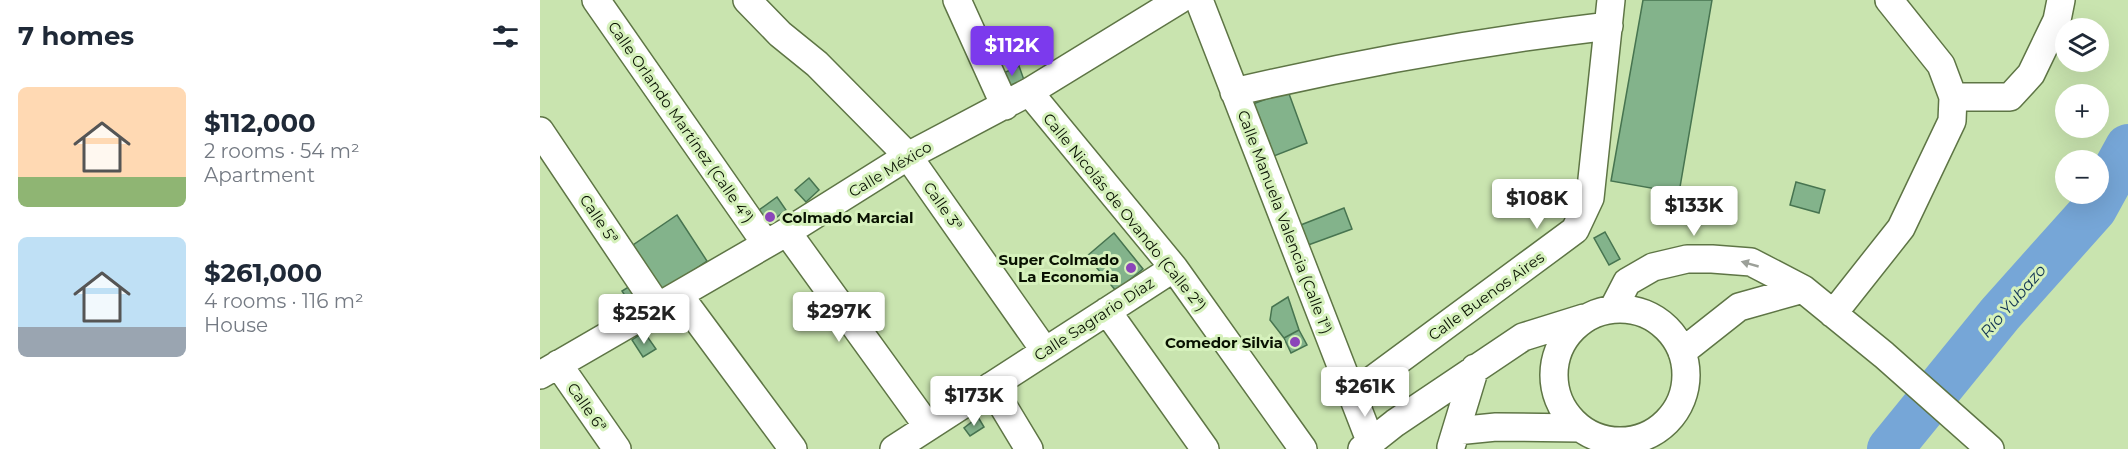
<!DOCTYPE html>
<meta charset="utf-8">
<style>
body{margin:0;font-family:Montserrat,sans-serif;background:#f6f6f7;color:#1f2937;height:100vh;display:flex;flex-direction:column;font-size:22px;white-space:nowrap}
*{box-sizing:border-box;margin:0}
p{font-size:20px;color:#747a83}
.icon{flex:none;width:33px;height:33px;fill:none;stroke:currentColor;stroke-width:2;stroke-linecap:round;stroke-linejoin:round}
.map{position:relative;flex:1;overflow:hidden}
.details{display:flex;flex-direction:column;background:#fff;width:540px}
.details>*{flex:none}
.buttons{position:absolute;left:1515px;top:18px;display:grid;gap:12px}
.buttons a{display:grid;place-items:center;width:54px;height:54px;border-radius:50%;background:#fff;box-shadow:0 6px 24px #0002;font-size:30px}
.price{position:absolute;translate:-50% -51px;padding:0 14px;border-radius:6px;background:#fff;color:#222;font-size:20px;line-height:39px;filter:drop-shadow(0 2px 3px #0008)}
.price::after{content:'';position:absolute;left:50%;top:36px;width:18px;height:14px;margin-left:-9px;background:inherit;clip-path:polygon(0 0,100% 0,50% 100%)}
.price.selected{background:#7c3aed;color:#fff}
ul{padding:0;list-style:none}
li{display:flex;align-items:center;gap:18px;height:150px;padding:0 18px}
li span{display:grid;place-items:center;flex:none;width:168px;height:120px;border-radius:9px;color:#555}
li>.icon{margin-inline-start:auto}
span .icon{width:72px;height:72px;fill:#fffc;stroke-width:1}
li b{font-size:26px}
h2{display:flex;justify-content:space-between;align-items:center;height:72px;padding:0 18px;font-size:26px}
main{display:flex;flex:1;min-height:0}
.map>svg:first-child{display:block}
.lines{fill:none;stroke-linecap:round;stroke-linejoin:round}
.river{stroke:#76a6d7;stroke-width:46}
.building{fill:#83b38b;stroke:#477450;stroke-width:1.5}
.minor-casing{stroke:#5e7545;stroke-width:30}
.minor{stroke:#fff;stroke-width:27}
.oneway{fill:#9ca099}
.poi-dot{fill:#8b45b9;stroke:#d6f1bc;stroke-width:2}
.labels{text-anchor:middle;dominant-baseline:central;stroke-width:6;stroke-linejoin:round;paint-order:stroke}
.street-label{font-size:15px;fill:#081101;stroke:#d6f1bc}
.poi-label{font-size:15px;font-weight:bold;fill:#081101;stroke:#d6f1bc;text-anchor:end}
.water-label{font-size:16px;font-style:italic;fill:#0f3353;stroke:#d6f1bc}
</style>
<main>
<section class="details">
<h2>7 homes<svg class="icon" aria-label="filters" viewBox="0 0 24 24"><path d="M4 7h16M4 17h16"/><circle cx="9" cy="7" r="2"/><circle cx="15" cy="17" r="2"/></svg></h2>
<ul>
<li><span style="background:linear-gradient(#ffd9b3 75%,#8fb573 0)"><svg class="icon" aria-label="home" viewBox="0 0 24 24"><path d="M3 11l9-7 9 7M6 9v11h12V9"/></svg></span><div><b>$112,000</b><p>2 rooms · 54 m²</p><p>Apartment</p></div></li>
<li><span style="background:linear-gradient(#bfe0f5 75%,#9aa5b1 0)"><svg class="icon" aria-label="home" viewBox="0 0 24 24"><path d="M3 11l9-7 9 7M6 9v11h12V9"/></svg></span><div><b>$261,000</b><p>4 rooms · 116 m²</p><p>House</p></div></li>
</ul>
</section>
<div class="map">
<svg width="1588" height="449" viewBox="0 0 1588 449">
<rect width="100%" height="100%" fill="#c9e4af"/>
<g class="lines">
<path class="river" d="M 1350,449 L 1460,314 L 1554,209 L 1588,147"/>
</g>
<path class="building" d="M 1103,0 L 1172,0 L 1139,193 L 1071,181 Z
M 479,66 L 484,80 L 464,88 L 459,75 Z
M 748,91 L 767,143 L 721,161 L 702,108 Z
M 269,178 L 279,190 L 266,202 L 255,190 Z
M 1256,182 L 1285,190 L 1279,213 L 1250,205 Z
M 237,197 L 246,210 L 228,224 L 219,210 Z
M 804,208 L 812,229 L 760,248 L 753,228 Z
M 137,215 L 167,261 L 123,291 L 93,245 Z
M 1065,232 L 1080,259 L 1069,265 L 1054,238 Z
M 574,233 L 603,269 L 576,291 L 547,256 Z
M 95,283 L 107,302 L 94,310 L 82,291 Z
M 748,297 L 759,330 L 744,338 L 730,320 L 732,307 Z
M 759,330 L 767,345 L 751,353 L 744,338 Z
M 104,332 L 116,349 L 103,357 L 92,340 Z
M 438,417 L 444,427 L 430,436 L 424,428 Z"/>
<g class="lines">
<g class="minor-casing">
<path id="minor" d="M 56,0 L 226,244
M 207,0 L 240,34 L 277,64 L 368,156 L 505,351
M 417,0 L 465,106
M 659,0 L 831,443
M 489,92 L 634,268 L 763,449
M 694,92 C 818,63 943,41 1069,26
M 1413,97 L 1470,97 L 1491,74 L 1517,20 L 1521,0
M 0,131 L 118,307
M 247,232 L 388,427
M 139,295 L 253,449
M 1073,309 L 1087,282 L 1113,267 L 1147,259 L 1172,259 L 1211,262 L 1263,289 L 1344,355 L 1450,449
M1014 375a66 66 0 1 1 132 0a66 66 0 1 1-132 0Z
M 567,311 L 665,449
M 1293,314 L 1361,228 L 1412,121 L 1413,97 L 1401,65 L 1349,0
M 1142,352 L 1199,307 L 1263,289
M 18,364 L 77,449
M 0,375 L 247,232 L 368,156 L 489,92 L 639,0
M 451,386 L 489,449
M 813,394 L 1035,230 L 1050,198 L 1071,0
M 916,431 L 956,427 L 1039,428
M 911,447 L 935,368
M 354,449 L 634,268
M 822,449 L 855,423 L 983,337 L 1044,318"/>
</g>
<use href="#minor" class="minor"/>
</g>
<defs><path id="oneway-solid" d="M-6-.8H1V-3.2L6.5 0L1 3.2V.8H-6Z" transform="scale(1.5)"/></defs>
<use class="oneway" href="#oneway-solid" transform="translate(1210 264) rotate(-164)"/>
<g class="poi-dot">
<circle cx="230" cy="217" r="6"/>
<circle cx="591" cy="268" r="6"/>
<circle cx="755" cy="342" r="6"/>
</g>
<g class="labels">
<g class="street-label">
<text transform="translate(141 122) rotate(55)">Calle Orlando Martínez (Calle 4ª)</text>
<text transform="translate(350 169) rotate(-31)">Calle México</text>
<text transform="translate(403 206) rotate(55)">Calle 3ª</text>
<text transform="translate(585 212) rotate(51)">Calle Nicolás de Ovando (Calle 2ª)</text>
<text transform="translate(59 219) rotate(56)">Calle 5ª</text>
<text transform="translate(745 222) rotate(69)">Calle Manuela Valencia (Calle 1ª)</text>
<text transform="translate(946 296) rotate(-36)">Calle Buenos Aires</text>
<text transform="translate(554 319) rotate(-33)">Calle Sagrario Díaz</text>
<text transform="translate(47 407) rotate(55)">Calle 6ª</text>
</g>
<g class="poi-label">
<text x="242" y="217" text-anchor="start">Colmado Marcial</text>
<text x="579" y="259">Super Colmado<tspan x="579" dy="17">La Economia</tspan></text>
<text x="743" y="342">Comedor Silvia</text>
</g>
<g class="water-label">
<text transform="translate(1473 301) rotate(-49)">Río Yubazo</text>
</g>
</g>
</svg>
<div class="buttons">
<a><svg class="icon" aria-label="layers" viewBox="0 0 24 24"><path d="M12 4l9 5-9 5-9-5zM3 14l9 5 9-5"/></svg></a>
<a>+</a>
<a>−</a>
</div>
<b class="price selected" style="left:472px;top:77px">$112K</b>
<b class="price" style="left:997px;top:230px">$108K</b>
<b class="price" style="left:1154px;top:237px">$133K</b>
<b class="price" style="left:299px;top:343px">$297K</b>
<b class="price" style="left:104px;top:345px">$252K</b>
<b class="price" style="left:825px;top:418px">$261K</b>
<b class="price" style="left:434px;top:427px">$173K</b>
</div>
</main>
